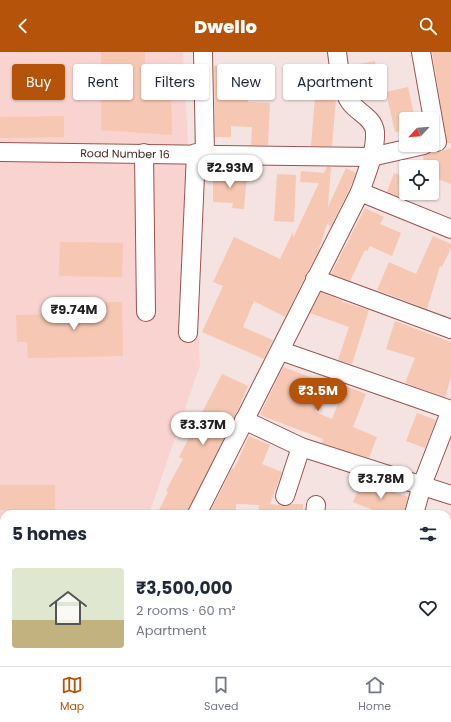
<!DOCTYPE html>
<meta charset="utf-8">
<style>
body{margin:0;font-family:Poppins,sans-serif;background:#f6f6f7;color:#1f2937;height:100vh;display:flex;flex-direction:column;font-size:15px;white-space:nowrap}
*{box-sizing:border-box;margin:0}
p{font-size:13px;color:#747a83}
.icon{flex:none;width:22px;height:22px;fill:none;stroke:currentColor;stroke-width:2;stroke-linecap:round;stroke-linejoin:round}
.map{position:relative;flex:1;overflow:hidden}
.sheet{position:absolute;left:0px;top:458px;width:451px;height:156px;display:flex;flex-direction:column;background:#fff;border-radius:12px 12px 0 0;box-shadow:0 1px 3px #0004}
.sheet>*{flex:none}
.top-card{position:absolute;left:12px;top:12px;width:427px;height:36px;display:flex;gap:8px}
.needle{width:26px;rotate:244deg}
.buttons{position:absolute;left:399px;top:60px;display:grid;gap:8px}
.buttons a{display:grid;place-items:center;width:40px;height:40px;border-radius:4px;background:#fff;box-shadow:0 1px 3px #0004;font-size:20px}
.price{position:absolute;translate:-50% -34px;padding:0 9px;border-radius:14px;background:#fff;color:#222;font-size:13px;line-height:26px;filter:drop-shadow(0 1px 2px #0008)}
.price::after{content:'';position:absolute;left:50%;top:24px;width:12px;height:9px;margin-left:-6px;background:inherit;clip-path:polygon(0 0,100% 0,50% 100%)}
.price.on{background:#b45309;color:#fff}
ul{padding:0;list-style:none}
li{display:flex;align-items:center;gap:12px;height:100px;padding:0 12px}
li+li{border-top:1px solid #e0e1e3}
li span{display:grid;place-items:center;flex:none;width:112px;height:80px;border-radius:4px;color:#555}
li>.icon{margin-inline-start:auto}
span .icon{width:48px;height:48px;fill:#fffc;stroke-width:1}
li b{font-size:17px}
h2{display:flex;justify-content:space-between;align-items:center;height:48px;padding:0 12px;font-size:17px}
.tag{padding:0 14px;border-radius:4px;background:#fff;box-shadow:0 1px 3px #0004;font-size:14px;line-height:36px}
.tag.on{background:#b45309;color:#fff}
header{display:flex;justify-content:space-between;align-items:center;height:52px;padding:0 12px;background:#b45309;color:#fff;font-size:18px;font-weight:800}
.dock{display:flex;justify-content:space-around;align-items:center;height:56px;border-top:1px solid #e0e1e3;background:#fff;font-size:11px;color:#747a83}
.dock a{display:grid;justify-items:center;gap:2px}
.dock .on{color:#b45309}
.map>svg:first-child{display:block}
.built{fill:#f8d3cf}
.building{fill:#f6c7b2}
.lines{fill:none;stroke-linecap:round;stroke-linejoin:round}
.minor-casing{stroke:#9b524e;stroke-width:20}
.minor{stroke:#fff;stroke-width:18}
.labels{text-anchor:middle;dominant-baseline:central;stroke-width:3.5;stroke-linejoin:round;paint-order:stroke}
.street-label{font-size:11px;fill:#442522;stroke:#fff}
</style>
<header><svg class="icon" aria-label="back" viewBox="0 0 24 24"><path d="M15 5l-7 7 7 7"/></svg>Dwello<svg class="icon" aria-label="search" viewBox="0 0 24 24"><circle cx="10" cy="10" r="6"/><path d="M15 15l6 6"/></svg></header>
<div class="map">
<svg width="451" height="614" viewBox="0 0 451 614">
<rect width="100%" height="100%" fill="#f4e3e1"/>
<path class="built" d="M 0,0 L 183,0 L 200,313 L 149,462 L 4,462 L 4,599 L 0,601 Z"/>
<path class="building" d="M 101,0 L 145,0 L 144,40 L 171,40 L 172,83 L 101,78 Z
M 432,0 L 451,0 L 451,91 L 447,91 Z
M 375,9 L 379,30 L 354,35 L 349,14 Z
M 214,14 L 231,14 L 231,46 L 248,47 L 248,50 L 270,51 L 268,93 L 251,93 L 252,75 L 231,74 L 231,85 L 215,85 Z
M 408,35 L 415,67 L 406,67 L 406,78 L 395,80 L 386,40 Z
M 315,45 L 336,47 L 332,94 L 311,94 Z
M 64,64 L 64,85 L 0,86 L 0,65 Z
M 451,96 L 451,132 L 432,125 L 432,115 L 425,115 L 423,104 L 432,99 L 438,100 Z
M 327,115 L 331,115 L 328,155 L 346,116 L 356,121 L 350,136 L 331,174 L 327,172 L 318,200 L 285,265 L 254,249 L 243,275 L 273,288 L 264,307 L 202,280 L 223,234 L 213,230 L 234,185 L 280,207 L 293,180 L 293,186 L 319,131 L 300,130 L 301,119 L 324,121 Z
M 213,119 L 247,122 L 244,157 L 232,156 L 233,151 L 213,150 Z
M 394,121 L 406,125 L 406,135 L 402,146 L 387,140 Z
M 277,122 L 296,123 L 294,170 L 274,169 Z
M 365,156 L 384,165 L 380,172 L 401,181 L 392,204 L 370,194 L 367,199 L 365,198 L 350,229 L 331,222 Z
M 433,184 L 451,192 L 451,196 L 442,215 L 440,214 L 427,257 L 377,238 L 389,210 L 416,222 Z
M 60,190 L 123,191 L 122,225 L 59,224 Z
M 321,240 L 343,249 L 343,250 L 369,258 L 352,312 L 338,308 L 349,275 L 310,261 Z
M 122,250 L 123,304 L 28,306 L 27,290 L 17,290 L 16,263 L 57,262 L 57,251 Z
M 395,269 L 451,290 L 451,326 L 445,345 L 405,331 L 415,306 L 386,297 Z
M 283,315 L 326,331 L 315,360 L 332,367 L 345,334 L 366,342 L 353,375 L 377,385 L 369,406 L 322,391 L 323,387 L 260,363 Z
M 222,322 L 248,334 L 239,355 L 187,462 L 157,462 L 168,440 L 166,439 L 171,429 L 183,407 L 179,405 Z
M 417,361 L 436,368 L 425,396 L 406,389 Z
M 249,384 L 270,393 L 262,412 L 282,420 L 270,452 L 287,454 L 291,452 L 303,452 L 303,462 L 258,462 L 259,453 L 236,452 L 236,462 L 209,462 L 232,416 L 234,417 Z
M 362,429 L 408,445 L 404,462 L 383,462 L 353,450 Z
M 0,433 L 55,433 L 55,458 L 0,458 Z"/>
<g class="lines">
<g class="minor-casing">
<g id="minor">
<path d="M 203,0 L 205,102"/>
<path d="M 421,0 L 437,90"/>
<path id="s1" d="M 0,100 L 371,105 L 424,93"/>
<path d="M 144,101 L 146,260"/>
<path d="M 360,140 L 451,177"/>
<path d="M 315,227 L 451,277"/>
<path d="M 188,281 L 196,101"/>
<path d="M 281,299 L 451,358"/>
<path d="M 244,368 L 301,395 L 451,443"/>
<path d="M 285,444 L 301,395"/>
<path d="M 197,462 L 360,140 C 366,122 376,100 375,80 C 374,66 357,60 350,50 C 341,37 339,16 337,0"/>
<path d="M 315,462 L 316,453"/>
<path d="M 414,462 L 422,433 L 451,358"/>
<path d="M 201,610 L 202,614"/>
<path d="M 303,614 L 304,610"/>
<path d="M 389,614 L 390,610"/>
</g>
</g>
<use href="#minor" class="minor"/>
</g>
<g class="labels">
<g class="street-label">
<text stroke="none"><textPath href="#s1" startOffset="125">Road Number 16</textPath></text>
</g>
</g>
</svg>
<div class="buttons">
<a><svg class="needle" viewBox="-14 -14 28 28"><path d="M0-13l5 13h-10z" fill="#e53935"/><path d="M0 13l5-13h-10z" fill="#747a83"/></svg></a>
<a><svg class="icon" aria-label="locate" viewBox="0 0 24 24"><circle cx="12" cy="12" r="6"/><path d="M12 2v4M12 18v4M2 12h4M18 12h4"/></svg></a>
</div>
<b class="price" style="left:230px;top:137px">₹2.93M</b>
<b class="price" style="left:74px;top:279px">₹9.74M</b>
<b class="price on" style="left:318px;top:360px">₹3.5M</b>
<b class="price" style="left:203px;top:394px">₹3.37M</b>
<b class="price" style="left:381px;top:448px">₹3.78M</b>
<div class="top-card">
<a class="tag on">Buy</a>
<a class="tag">Rent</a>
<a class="tag">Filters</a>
<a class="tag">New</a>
<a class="tag">Apartment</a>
</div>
<section class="sheet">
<h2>5 homes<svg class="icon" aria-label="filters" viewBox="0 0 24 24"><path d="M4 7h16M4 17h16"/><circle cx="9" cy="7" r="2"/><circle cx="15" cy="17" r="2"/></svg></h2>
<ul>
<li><span style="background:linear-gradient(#dfe7d0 65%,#c2b280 0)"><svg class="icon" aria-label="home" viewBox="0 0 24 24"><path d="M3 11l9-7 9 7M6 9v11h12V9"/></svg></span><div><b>₹3,500,000</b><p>2 rooms · 60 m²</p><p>Apartment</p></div><svg class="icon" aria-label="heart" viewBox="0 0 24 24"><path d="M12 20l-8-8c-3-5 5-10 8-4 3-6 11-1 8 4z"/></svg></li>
</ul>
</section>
</div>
<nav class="dock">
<a class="on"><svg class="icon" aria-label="map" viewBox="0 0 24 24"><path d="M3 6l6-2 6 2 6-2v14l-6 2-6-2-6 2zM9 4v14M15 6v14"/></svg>Map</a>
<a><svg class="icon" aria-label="saved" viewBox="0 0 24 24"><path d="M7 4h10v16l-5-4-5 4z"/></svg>Saved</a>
<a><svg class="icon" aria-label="home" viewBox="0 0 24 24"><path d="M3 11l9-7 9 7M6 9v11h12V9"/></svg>Home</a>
</nav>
